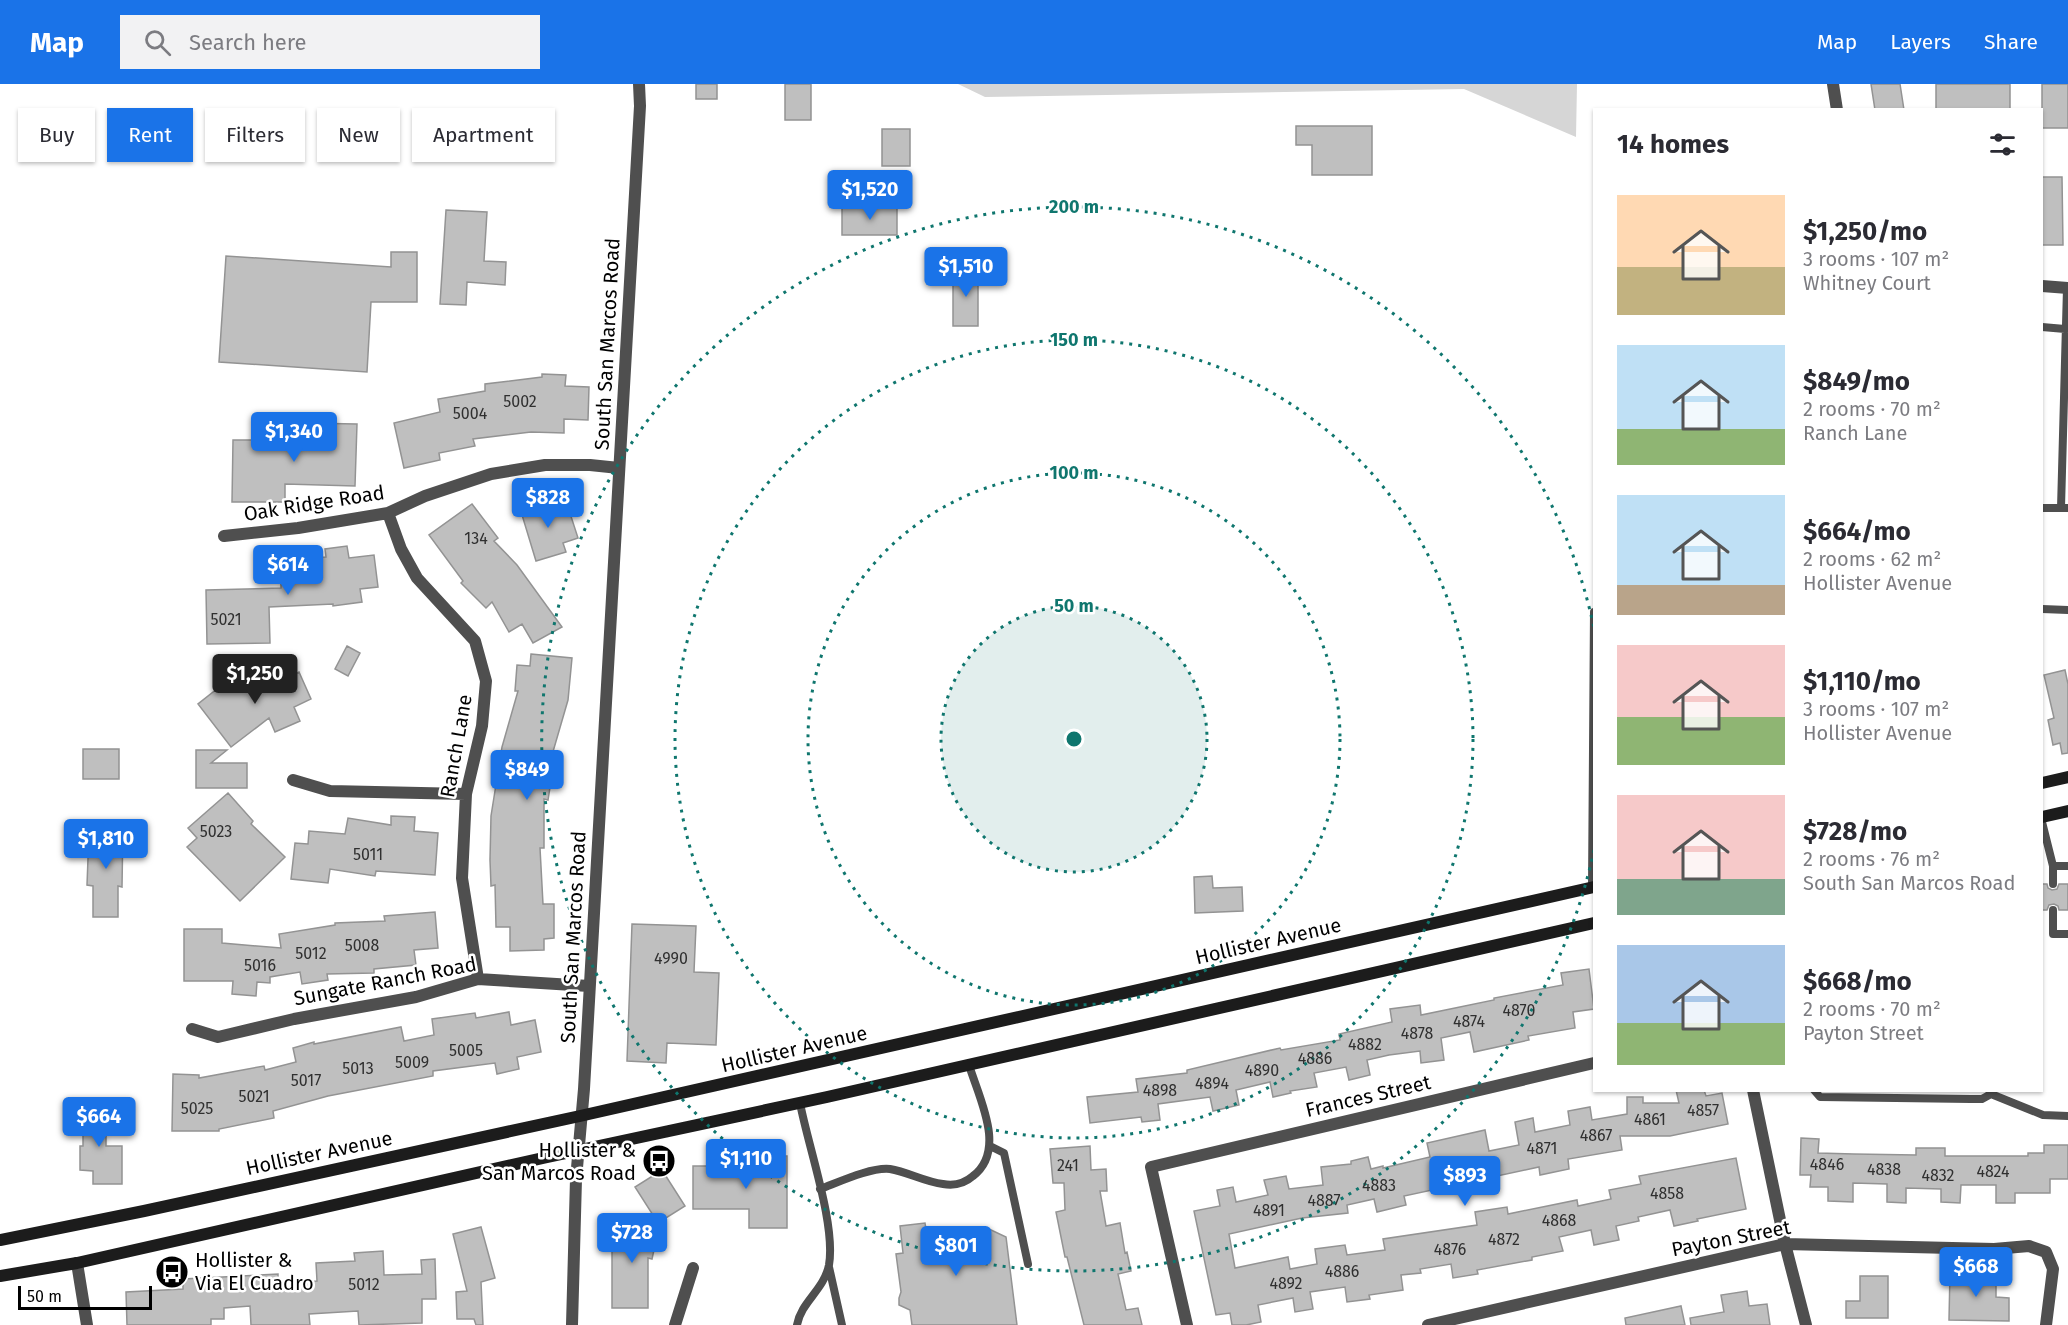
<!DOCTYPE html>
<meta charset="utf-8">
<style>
body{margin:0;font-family:"Fira Sans",sans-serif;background:#f2f2f3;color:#2b2b33;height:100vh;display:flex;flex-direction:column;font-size:22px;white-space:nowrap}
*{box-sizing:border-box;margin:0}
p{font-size:20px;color:#7c7c81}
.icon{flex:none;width:33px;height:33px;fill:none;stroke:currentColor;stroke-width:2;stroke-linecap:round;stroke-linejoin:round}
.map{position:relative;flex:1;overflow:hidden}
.sheet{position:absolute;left:1593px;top:24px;width:450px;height:984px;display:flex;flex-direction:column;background:#fff;border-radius:0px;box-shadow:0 2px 4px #0004}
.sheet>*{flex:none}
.guide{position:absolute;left:18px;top:24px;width:570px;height:54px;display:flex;gap:12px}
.scale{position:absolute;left:18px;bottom:15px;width:134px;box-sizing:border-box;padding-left:6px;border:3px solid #000;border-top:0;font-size:16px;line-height:21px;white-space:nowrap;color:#000;-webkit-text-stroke:4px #fff;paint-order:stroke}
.price{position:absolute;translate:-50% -51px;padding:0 14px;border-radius:6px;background:#1a73e8;color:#fff;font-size:20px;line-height:39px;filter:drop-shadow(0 2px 3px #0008)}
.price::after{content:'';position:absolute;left:50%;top:36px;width:18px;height:14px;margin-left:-9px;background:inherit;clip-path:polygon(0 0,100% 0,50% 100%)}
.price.selected{background:#222;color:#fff}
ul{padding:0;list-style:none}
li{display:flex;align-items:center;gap:18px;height:150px;padding:0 24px}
li span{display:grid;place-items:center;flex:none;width:168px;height:120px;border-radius:0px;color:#555}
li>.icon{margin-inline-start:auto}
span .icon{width:72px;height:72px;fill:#fffc;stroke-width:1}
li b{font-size:26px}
h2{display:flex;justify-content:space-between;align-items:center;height:72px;padding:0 24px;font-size:26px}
.pill{padding:0 21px;border-radius:0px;background:#fff;box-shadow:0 2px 4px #0004;font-size:21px;line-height:54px}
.pill.selected{background:#1a73e8;color:#fff}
header{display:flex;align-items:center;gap:36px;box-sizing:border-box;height:84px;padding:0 30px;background:#1a73e8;color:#fff}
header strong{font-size:28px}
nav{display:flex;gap:33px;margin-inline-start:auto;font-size:21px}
.search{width:420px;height:54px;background:#f2f2f3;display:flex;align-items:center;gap:15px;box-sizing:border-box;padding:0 21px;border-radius:0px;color:#7c7c81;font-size:22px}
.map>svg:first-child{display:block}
.green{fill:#d6d6d6}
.building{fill:#bfbfbf;stroke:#939393;stroke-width:1.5}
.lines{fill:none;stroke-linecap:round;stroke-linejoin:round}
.lane{stroke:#4f4f4f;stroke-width:8}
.street{stroke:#4f4f4f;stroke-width:12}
.secondary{stroke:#1c1c1c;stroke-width:12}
.ring{fill:none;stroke:#0f766e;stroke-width:3;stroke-dasharray:3 6}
.labels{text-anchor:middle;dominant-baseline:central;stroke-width:5;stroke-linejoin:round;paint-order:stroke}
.number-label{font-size:16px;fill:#303030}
.street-label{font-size:20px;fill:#000;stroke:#fff}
.poi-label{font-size:20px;fill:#000;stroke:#fff;text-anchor:end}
.centre{fill:#0f766e;stroke:#fff;stroke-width:3}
.ring-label{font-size:18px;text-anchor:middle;font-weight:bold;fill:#0f766e;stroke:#fff;stroke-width:5;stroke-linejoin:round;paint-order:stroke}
</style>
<header>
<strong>Map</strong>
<div class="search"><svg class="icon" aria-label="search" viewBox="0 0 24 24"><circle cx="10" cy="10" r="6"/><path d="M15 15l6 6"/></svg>Search here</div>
<nav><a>Map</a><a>Layers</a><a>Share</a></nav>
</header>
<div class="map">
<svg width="2068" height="1241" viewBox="0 0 2068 1241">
<rect width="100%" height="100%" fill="#fff"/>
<path class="green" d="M 958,0 L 1577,0 L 1576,53 L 1464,5 L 985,13 Z"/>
<path class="building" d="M 696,0 L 717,0 L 717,15 L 696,15 Z
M 785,0 L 811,0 L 811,36 L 785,36 Z
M 1871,0 L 1900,0 L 1904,26 L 1875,26 Z
M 1936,0 L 2010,0 L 2010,26 L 1936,26 Z
M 2042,0 L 2068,0 L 2068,44 L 2042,44 Z
M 1296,42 L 1372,42 L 1372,91 L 1312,91 L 1312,61 L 1296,61 Z
M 882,45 L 910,45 L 910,82 L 882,82 Z
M 2042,93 L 2062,93 L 2063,161 L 2042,161 Z
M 842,123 L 897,123 L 897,151 L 842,151 Z
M 446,126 L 487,128 L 484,177 L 506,178 L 505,201 L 467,198 L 466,221 L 440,220 Z
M 391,168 L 417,168 L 417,218 L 371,218 L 367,288 L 219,278 L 226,172 L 391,183 Z
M 953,186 L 978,186 L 978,242 L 953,242 Z
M 542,290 L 566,291 L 565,302 L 589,303 L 588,336 L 564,335 L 564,349 L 531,348 L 473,355 L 475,362 L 439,369 L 440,376 L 404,384 L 394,339 L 440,328 L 438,315 L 485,307 L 485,300 L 542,293 Z
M 303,339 L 357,340 L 355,402 L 285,400 L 285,418 L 232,418 L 233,356 L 302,356 Z
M 537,416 L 541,428 L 567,420 L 578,454 L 563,459 L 566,468 L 536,477 L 519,421 Z
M 472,420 L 498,454 L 494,457 L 517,481 L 562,543 L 533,559 L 522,540 L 509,548 L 492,518 L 486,524 L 461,499 L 463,497 L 429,451 Z
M 347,462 L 349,474 L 374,471 L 378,503 L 360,505 L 362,518 L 333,522 L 333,520 L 269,523 L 270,559 L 207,560 L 206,506 L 281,504 L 281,489 L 292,489 L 292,474 L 326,473 L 325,465 Z
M 347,562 L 360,569 L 348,592 L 335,585 Z
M 531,570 L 572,574 L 568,616 L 550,678 L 554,678 L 548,716 L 544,715 L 544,764 L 540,764 L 543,820 L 554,820 L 554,854 L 544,855 L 544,866 L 510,867 L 510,843 L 496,843 L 495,801 L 491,802 L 490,776 L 491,732 L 502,663 L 518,607 L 515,607 L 517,581 L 530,582 Z
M 278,585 L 283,596 L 299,588 L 311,615 L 294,623 L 300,637 L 275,648 L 269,634 L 231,663 L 198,620 L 227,597 L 234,605 Z
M 2065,586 L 2068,600 L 2068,669 L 2062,670 L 2060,659 L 2053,661 L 2048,636 L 2054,634 L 2044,591 Z
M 83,665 L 119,665 L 119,695 L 83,695 Z
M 196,666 L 227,666 L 211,679 L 247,679 L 247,704 L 196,704 Z
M 228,709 L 253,737 L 251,740 L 285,773 L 240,817 L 187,763 L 197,754 L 188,744 Z
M 391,732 L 415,733 L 414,747 L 438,749 L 435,791 L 376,787 L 375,792 L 330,785 L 328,799 L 291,795 L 295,759 L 308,760 L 309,747 L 345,750 L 348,734 L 391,741 Z
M 109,741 L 123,741 L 122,803 L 118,802 L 118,833 L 93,833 L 93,802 L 87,801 L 89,748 L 109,749 Z
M 1212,792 L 1213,804 L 1242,803 L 1243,827 L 1195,829 L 1194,793 Z
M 2042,800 L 2047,800 L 2048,804 L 2052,806 L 2057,805 L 2059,800 L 2068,800 L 2068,826 L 2059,826 L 2058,822 L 2054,820 L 2049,821 L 2047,826 L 2042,826 Z
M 435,828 L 438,864 L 414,866 L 416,881 L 374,885 L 374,889 L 327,890 L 328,896 L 302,900 L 300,888 L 270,893 L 270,899 L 257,898 L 256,912 L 232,910 L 233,897 L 184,897 L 184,845 L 222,845 L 222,859 L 281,864 L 279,850 L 335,841 L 335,839 L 385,837 L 384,832 Z
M 632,840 L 696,842 L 694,888 L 719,889 L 716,961 L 667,959 L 666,979 L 627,977 Z
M 1589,885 L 1594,925 L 1573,928 L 1575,944 L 1528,952 L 1529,956 L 1474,968 L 1470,948 L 1441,954 L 1444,976 L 1421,979 L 1420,967 L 1389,971 L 1367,976 L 1370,991 L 1349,996 L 1346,983 L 1314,989 L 1317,1003 L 1290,1007 L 1291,1009 L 1273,1013 L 1270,998 L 1236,1006 L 1239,1021 L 1213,1027 L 1210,1013 L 1158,1020 L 1160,1036 L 1142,1038 L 1141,1033 L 1090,1039 L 1087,1013 L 1138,1008 L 1136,995 L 1187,989 L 1187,986 L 1280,964 L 1281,966 L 1340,956 L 1339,950 L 1392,938 L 1390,925 L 1420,921 L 1421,931 L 1494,916 L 1494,914 L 1563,901 L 1561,889 Z
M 509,928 L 511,941 L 535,936 L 541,968 L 517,973 L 519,985 L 497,990 L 495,979 L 433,987 L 433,992 L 328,1012 L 273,1027 L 274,1034 L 219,1045 L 219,1047 L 172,1047 L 173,990 L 199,991 L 199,994 L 264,982 L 265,986 L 296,978 L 293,964 L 314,958 L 314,960 L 401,943 L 404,957 L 434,951 L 432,935 L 475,929 L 476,934 Z
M 1676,1006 L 1704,1006 L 1706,1012 L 1722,1009 L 1728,1040 L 1670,1052 L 1620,1052 L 1622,1066 L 1568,1075 L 1569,1085 L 1540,1091 L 1539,1083 L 1404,1112 L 1406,1121 L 1377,1128 L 1374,1115 L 1347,1121 L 1348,1129 L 1302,1134 L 1229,1150 L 1235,1184 L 1288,1173 L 1290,1185 L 1317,1180 L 1315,1165 L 1345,1161 L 1347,1171 L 1385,1166 L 1383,1155 L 1477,1141 L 1475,1128 L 1507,1123 L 1508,1130 L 1577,1116 L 1578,1122 L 1611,1115 L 1609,1106 L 1641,1100 L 1639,1092 L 1736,1074 L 1746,1125 L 1697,1135 L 1698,1137 L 1674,1142 L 1670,1126 L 1638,1133 L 1639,1137 L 1616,1142 L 1619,1156 L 1594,1161 L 1591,1146 L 1559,1153 L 1563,1167 L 1532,1173 L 1532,1176 L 1477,1186 L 1478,1190 L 1453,1194 L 1451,1180 L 1420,1185 L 1421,1189 L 1401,1191 L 1403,1206 L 1369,1211 L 1370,1215 L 1347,1218 L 1345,1203 L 1310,1208 L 1313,1225 L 1295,1228 L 1293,1214 L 1258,1221 L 1261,1238 L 1246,1241 L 1232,1241 L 1230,1229 L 1216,1231 L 1194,1127 L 1220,1122 L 1217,1106 L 1233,1103 L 1236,1118 L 1268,1111 L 1264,1096 L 1286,1092 L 1289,1105 L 1323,1101 L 1321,1083 L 1351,1080 L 1351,1077 L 1368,1073 L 1371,1085 L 1383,1082 L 1383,1084 L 1430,1073 L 1427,1059 L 1485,1046 L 1489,1067 L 1519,1061 L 1515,1038 L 1533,1034 L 1535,1048 L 1570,1041 L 1568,1027 L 1590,1023 L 1592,1036 L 1627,1030 L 1627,1013 L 1643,1013 L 1643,1019 L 1679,1019 Z
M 83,1021 L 106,1021 L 106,1062 L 122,1062 L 122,1100 L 93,1100 L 93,1087 L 80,1086 L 80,1062 L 83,1062 Z
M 1801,1054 L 1819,1055 L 1818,1069 L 1854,1070 L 1916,1071 L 1916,1064 L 1945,1064 L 1945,1072 L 2028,1072 L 2028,1069 L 2044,1069 L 2044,1061 L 2068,1061 L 2068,1095 L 2050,1095 L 2050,1109 L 2015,1109 L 2015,1119 L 1996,1119 L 1996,1101 L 1961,1101 L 1960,1119 L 1941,1118 L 1941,1105 L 1906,1104 L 1906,1119 L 1887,1118 L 1887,1100 L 1853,1099 L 1853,1118 L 1828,1117 L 1828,1103 L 1810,1103 L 1811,1091 L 1800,1091 Z
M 1090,1062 L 1091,1086 L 1106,1085 L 1107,1107 L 1100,1107 L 1106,1142 L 1120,1139 L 1125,1169 L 1127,1168 L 1131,1187 L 1118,1190 L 1126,1226 L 1138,1224 L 1142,1241 L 1084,1241 L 1067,1173 L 1065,1173 L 1056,1128 L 1065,1126 L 1064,1099 L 1053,1099 L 1050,1065 Z
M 749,1072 L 787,1072 L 787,1144 L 749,1144 L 749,1125 L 693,1125 L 693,1082 L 749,1082 Z
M 662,1086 L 685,1122 L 658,1139 L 635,1103 Z
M 619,1134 L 659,1143 L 652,1175 L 648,1174 L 648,1224 L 612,1224 L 612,1168 Z
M 925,1139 L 926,1145 L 940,1143 L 941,1149 L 987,1144 L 1006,1153 L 1017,1241 L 912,1241 L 910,1226 L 899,1221 L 899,1214 L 901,1208 L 896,1170 L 903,1169 L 900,1142 Z
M 481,1143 L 495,1194 L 481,1198 L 483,1241 L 476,1241 L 474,1235 L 457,1235 L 456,1208 L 467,1207 L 453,1150 Z
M 383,1167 L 384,1191 L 422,1190 L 421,1176 L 435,1175 L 436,1215 L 422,1215 L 422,1239 L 359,1241 L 358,1227 L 309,1230 L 310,1241 L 251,1241 L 250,1222 L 224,1224 L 224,1235 L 211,1235 L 211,1241 L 127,1241 L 126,1208 L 183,1205 L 183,1195 L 278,1190 L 278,1199 L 317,1197 L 316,1179 L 355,1177 L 354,1169 Z
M 1950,1188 L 1996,1188 L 1996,1213 L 2009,1214 L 2009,1237 L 1949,1236 Z
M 1860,1192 L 1888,1192 L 1888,1234 L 1846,1234 L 1846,1217 L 1860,1217 Z
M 1747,1207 L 1749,1222 L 1767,1220 L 1770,1241 L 1691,1241 L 1690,1234 L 1724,1228 L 1721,1211 Z
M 1681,1222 L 1685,1241 L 1626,1241 L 1625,1234 Z"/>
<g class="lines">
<path class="lane" d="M 2042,243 L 2065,245
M 2042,424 L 2068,424
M 2061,424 L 2067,204
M 2042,525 L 2068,526
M 2042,738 L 2053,782 L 2053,800
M 2053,782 L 2068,782
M 1592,803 L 1594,528
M 2053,826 L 2053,850 L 2068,850
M 1814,1006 L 1820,1013 L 1971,1015 L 1982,1015 L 1991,1010
M 1989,1006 L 1991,1010 L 2043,1031 L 2068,1032
M 990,1062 L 1004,1069 L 1028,1180
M 820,1105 C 839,1098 871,1083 890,1085 C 908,1088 925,1098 943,1100 C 954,1102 965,1099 973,1092 C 1007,1066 979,1014 969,981
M 829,1183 L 842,1241
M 797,1241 C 801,1218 824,1206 829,1181 C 836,1140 808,1062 800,1019"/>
<path class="street" d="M 1833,0 L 1837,26
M 2042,202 L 2068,204
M 388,429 L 401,465 L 417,494 L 475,557 L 486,597 L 482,642 L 466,710 L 462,794 L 478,895
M 224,452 L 298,444 L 388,429 L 425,412 L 491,390 L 545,381 L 590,381 L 619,384
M 293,696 L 330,707 L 466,710
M 192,945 L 218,953 L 294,935 L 416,913 L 478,895 L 589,902
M 1753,1006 L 1785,1160 L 1806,1241
M 77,1179 L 87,1241
M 572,1241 L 576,1095 L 584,1005 L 640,22 L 639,0
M 675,1241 L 693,1184
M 1187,1241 L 1151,1083 L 1594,979
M 1428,1241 L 1785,1160 L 1994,1165 L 2029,1162 L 2046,1168 L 2053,1185 L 2046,1241"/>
<path class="secondary" d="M 2042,699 L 2068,693
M 2042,733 L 2068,727
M 0,1156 L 144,1127 L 580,1032 L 1594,803
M 0,1192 L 77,1179 L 543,1074 L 827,1013 L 1594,839"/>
</g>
<circle cx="1074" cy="655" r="133" fill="#0f766e" fill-opacity=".12"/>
<g class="ring">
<circle cx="1074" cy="655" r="133"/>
<circle cx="1074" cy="655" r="266"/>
<circle cx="1074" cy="655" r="399"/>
<path d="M1594 766A532 532 0 1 1 1594 544"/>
</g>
<defs>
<g id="bus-disc" transform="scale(1.725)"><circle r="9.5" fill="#000" stroke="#fff"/><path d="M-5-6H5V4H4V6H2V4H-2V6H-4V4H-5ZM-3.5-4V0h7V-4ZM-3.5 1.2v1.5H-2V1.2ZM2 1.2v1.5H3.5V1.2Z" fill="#fff"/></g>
</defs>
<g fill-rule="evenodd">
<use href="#bus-disc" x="659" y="1077"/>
<use href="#bus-disc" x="172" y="1188"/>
</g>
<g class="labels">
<g class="number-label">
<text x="520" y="317">5002</text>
<text x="470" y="329">5004</text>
<text x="476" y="454">134</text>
<text x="226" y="535">5021</text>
<text x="216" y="747">5023</text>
<text x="368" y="770">5011</text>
<text x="362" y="861">5008</text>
<text x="311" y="869">5012</text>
<text x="671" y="874">4990</text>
<text x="260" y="881">5016</text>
<text x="1519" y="926">4870</text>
<text x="1469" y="937">4874</text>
<text x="1417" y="949">4878</text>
<text x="1365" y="960">4882</text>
<text x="466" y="966">5005</text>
<text x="1315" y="974">4886</text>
<text x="412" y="978">5009</text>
<text x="358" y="984">5013</text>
<text x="1262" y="986">4890</text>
<text x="306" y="996">5017</text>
<text x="1212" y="999">4894</text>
<text x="1160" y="1006">4898</text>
<text x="254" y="1012">5021</text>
<text x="197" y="1024">5025</text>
<text x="1703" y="1026">4857</text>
<text x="1650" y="1035">4861</text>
<text x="1596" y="1051">4867</text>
<text x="1542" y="1064">4871</text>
<text x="1827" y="1080">4846</text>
<text x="1068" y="1081">241</text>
<text x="1884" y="1085">4838</text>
<text x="1993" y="1087">4824</text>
<text x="1938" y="1091">4832</text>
<text x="1379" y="1101">4883</text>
<text x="1667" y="1109">4858</text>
<text x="1324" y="1116">4887</text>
<text x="1269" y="1126">4891</text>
<text x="1559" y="1136">4868</text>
<text x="1504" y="1155">4872</text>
<text x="1450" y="1165">4876</text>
<text x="1342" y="1187">4886</text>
<text x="1286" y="1199">4892</text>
<text x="364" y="1200">5012</text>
</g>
<g class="street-label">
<text transform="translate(607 260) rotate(-87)">South San Marcos Road</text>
<text transform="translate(314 419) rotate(-9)">Oak Ridge Road</text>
<text transform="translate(456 662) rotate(-80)">Ranch Lane</text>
<text transform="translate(573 853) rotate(-87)">South San Marcos Road</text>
<text transform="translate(1268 857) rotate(-13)">Hollister Avenue</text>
<text transform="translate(385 897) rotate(-11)">Sungate Ranch Road</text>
<text transform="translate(794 965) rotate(-13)">Hollister Avenue</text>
<text transform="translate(1368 1012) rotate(-13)">Frances Street</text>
<text transform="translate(319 1069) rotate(-12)">Hollister Avenue</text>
<text transform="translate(1731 1154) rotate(-11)">Payton Street</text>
</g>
<g class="poi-label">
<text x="636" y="1066">Hollister &amp;<tspan x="636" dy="23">San Marcos Road</tspan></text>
<text x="195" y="1176" text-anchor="start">Hollister &amp;<tspan x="195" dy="23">Via El Cuadro</tspan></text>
</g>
</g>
<circle cx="1074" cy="655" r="9" class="centre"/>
<g class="ring-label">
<text x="1074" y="129">200 m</text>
<text x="1074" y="262">150 m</text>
<text x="1074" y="395">100 m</text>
<text x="1074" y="528">50 m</text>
</g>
</svg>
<div class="scale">50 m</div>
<b class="price" style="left:870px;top:137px">$1,520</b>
<b class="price" style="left:966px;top:214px">$1,510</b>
<b class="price" style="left:294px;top:379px">$1,340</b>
<b class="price" style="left:548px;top:445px">$828</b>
<b class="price" style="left:288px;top:512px">$614</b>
<b class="price selected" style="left:255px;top:621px">$1,250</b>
<b class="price" style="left:527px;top:717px">$849</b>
<b class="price" style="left:106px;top:786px">$1,810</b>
<b class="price" style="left:99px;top:1064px">$664</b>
<b class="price" style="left:746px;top:1106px">$1,110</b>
<b class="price" style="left:1465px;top:1123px">$893</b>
<b class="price" style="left:632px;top:1180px">$728</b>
<b class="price" style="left:956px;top:1193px">$801</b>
<b class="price" style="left:1976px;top:1214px">$668</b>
<div class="guide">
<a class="pill">Buy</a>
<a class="pill selected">Rent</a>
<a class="pill">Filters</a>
<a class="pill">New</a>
<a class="pill">Apartment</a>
</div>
<section class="sheet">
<h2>14 homes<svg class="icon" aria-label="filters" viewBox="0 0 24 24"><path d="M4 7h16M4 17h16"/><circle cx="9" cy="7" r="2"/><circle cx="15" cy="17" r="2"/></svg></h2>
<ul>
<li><span style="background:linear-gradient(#ffd9b3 60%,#c2b280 0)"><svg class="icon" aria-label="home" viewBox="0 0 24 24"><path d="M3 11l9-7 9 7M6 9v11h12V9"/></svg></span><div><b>$1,250/mo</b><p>3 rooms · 107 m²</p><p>Whitney Court</p></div></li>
<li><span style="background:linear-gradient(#bfe0f5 70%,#8fb573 0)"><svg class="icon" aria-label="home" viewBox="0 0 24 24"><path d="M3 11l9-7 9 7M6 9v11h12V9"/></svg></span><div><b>$849/mo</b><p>2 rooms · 70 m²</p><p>Ranch Lane</p></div></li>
<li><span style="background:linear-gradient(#bfe0f5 75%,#b9a48a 0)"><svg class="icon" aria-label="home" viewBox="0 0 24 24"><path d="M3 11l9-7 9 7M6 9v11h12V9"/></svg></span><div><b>$664/mo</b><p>2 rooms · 62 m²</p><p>Hollister Avenue</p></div></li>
<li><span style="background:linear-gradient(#f6c9c9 60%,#8fb573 0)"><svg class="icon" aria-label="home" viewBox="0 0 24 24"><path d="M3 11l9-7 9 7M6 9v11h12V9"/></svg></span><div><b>$1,110/mo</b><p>3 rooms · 107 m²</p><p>Hollister Avenue</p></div></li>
<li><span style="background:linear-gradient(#f6c9c9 70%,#7fa58c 0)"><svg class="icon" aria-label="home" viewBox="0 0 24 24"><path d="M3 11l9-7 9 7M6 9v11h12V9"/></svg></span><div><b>$728/mo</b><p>2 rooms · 76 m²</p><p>South San Marcos Road</p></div></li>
<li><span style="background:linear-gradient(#a9c7e8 65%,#8fb573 0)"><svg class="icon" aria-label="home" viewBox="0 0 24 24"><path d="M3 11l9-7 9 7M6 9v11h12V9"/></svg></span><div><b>$668/mo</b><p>2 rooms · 70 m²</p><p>Payton Street</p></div></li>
</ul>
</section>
</div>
